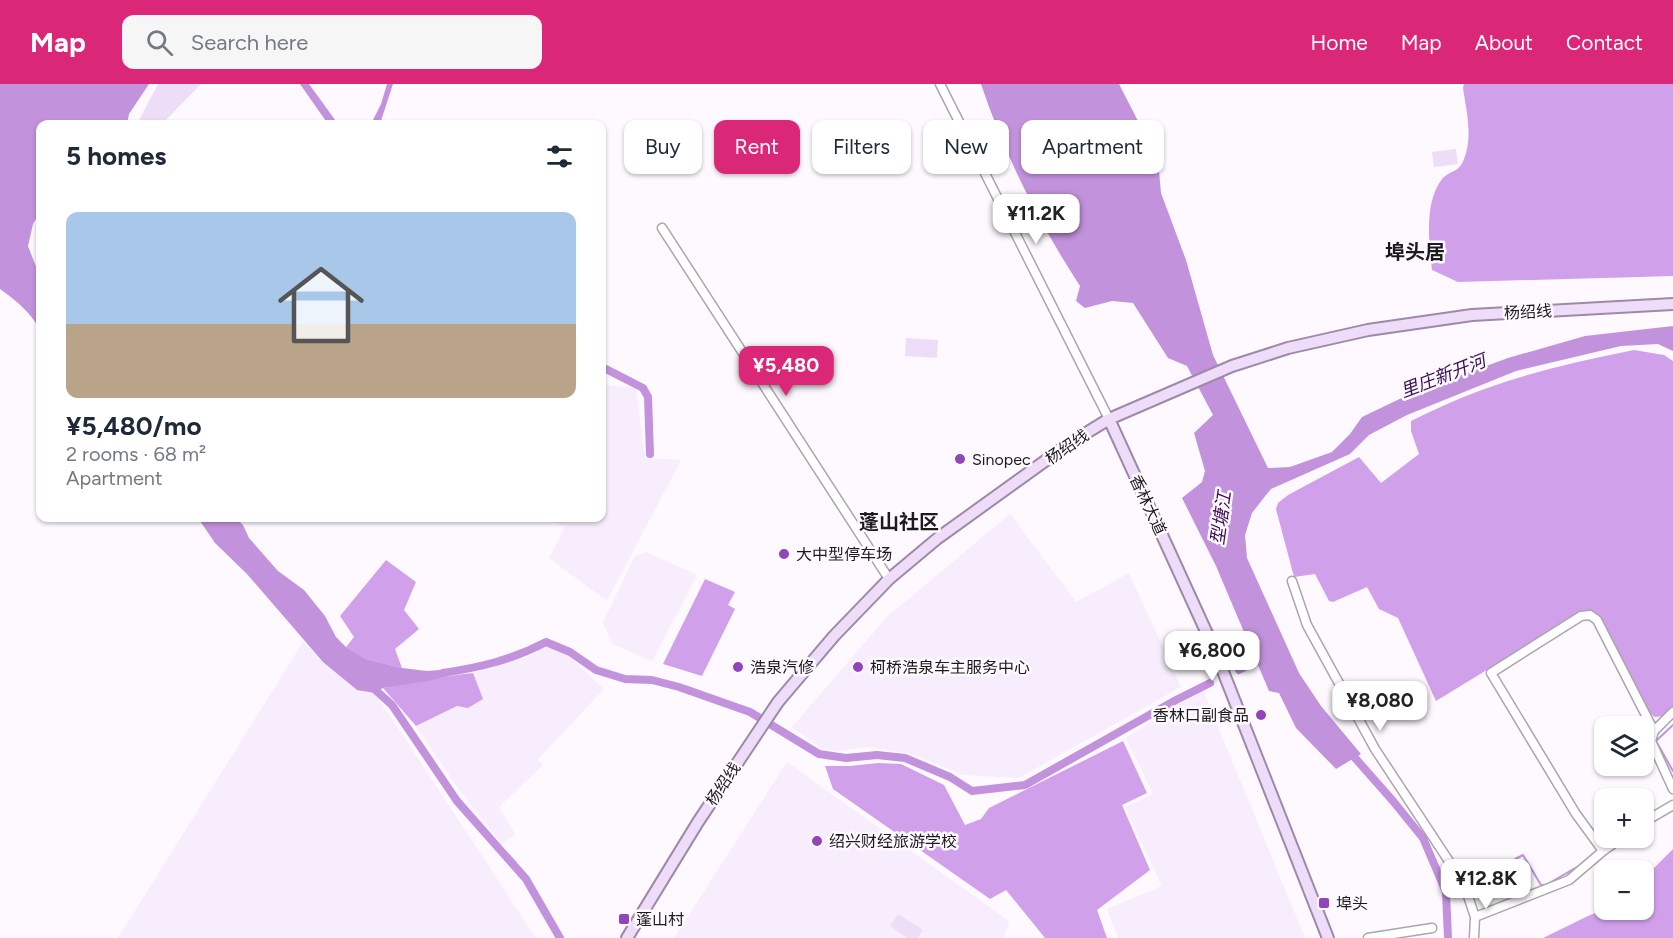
<!DOCTYPE html>
<meta charset="utf-8">
<style>
body{margin:0;font-family:Figtree,"Noto Sans SC",sans-serif;background:#f6f6f7;color:#1f2937;height:100vh;display:flex;flex-direction:column;font-size:22px;white-space:nowrap}
*{box-sizing:border-box;margin:0}
p{font-size:20px;color:#747a83}
.icon{flex:none;width:33px;height:33px;fill:none;stroke:currentColor;stroke-width:2;stroke-linecap:round;stroke-linejoin:round}
.map{position:relative;flex:1;overflow:hidden}
.details{position:absolute;left:36px;top:36px;width:570px;height:402px;display:flex;flex-direction:column;background:#fff;border-radius:12px;box-shadow:0 2px 4px #0004}
.details>*{flex:none}
.banner{position:absolute;left:624px;top:36px;width:570px;height:54px;display:flex;gap:12px}
.controls{position:absolute;left:1594px;top:632px;display:grid;gap:12px}
.controls a{display:grid;place-items:center;width:60px;height:60px;border-radius:12px;background:#fff;box-shadow:0 2px 4px #0004;font-size:30px}
.price{position:absolute;translate:-50% -51px;padding:0 14px;border-radius:12px;background:#fff;color:#222;font-size:20px;line-height:39px;filter:drop-shadow(0 2px 3px #0008)}
.price::after{content:'';position:absolute;left:50%;top:36px;width:18px;height:14px;margin-left:-9px;background:inherit;clip-path:polygon(0 0,100% 0,50% 100%)}
.price.on{background:#db2777;color:#fff}
ul{padding:0;list-style:none}
li{display:grid;align-content:center;gap:12px;height:318px;padding:0 30px}
li+li{border-top:2px solid #e0e1e3}
li span{display:grid;place-items:center;height:186px;border-radius:12px;color:#555}
li>.icon{margin-inline-start:auto}
span .icon{width:108px;height:108px;fill:#fffc;stroke-width:1}
li b{font-size:26px}
h2{display:flex;justify-content:space-between;align-items:center;height:72px;padding:0 30px;font-size:26px}
.pill{padding:0 21px;border-radius:12px;background:#fff;box-shadow:0 2px 4px #0004;font-size:21px;line-height:54px}
.pill.on{background:#db2777;color:#fff}
header{display:flex;align-items:center;gap:36px;box-sizing:border-box;height:84px;padding:0 30px;background:#db2777;color:#fff}
header strong{font-size:28px}
nav{display:flex;gap:33px;margin-inline-start:auto;font-size:21px}
.search{width:420px;height:54px;background:#f6f6f7;display:flex;align-items:center;gap:15px;box-sizing:border-box;padding:0 21px;border-radius:12px;color:#747a83;font-size:22px}
.map>svg:first-child{display:block}
.built{fill:#f7edfd}
.green{fill:#eeddf7}
.forest{fill:#d1a0eb}
.water{fill:#c292dc}
.lines{fill:none;stroke-linecap:round;stroke-linejoin:round}
.stream{stroke:#c292dc;stroke-width:2}
.canal{stroke:#c292dc;stroke-width:8}
.minor-casing{stroke:#aba5ae;stroke-width:11}
.major-casing{stroke:#9e89a9;stroke-width:14}
.minor{stroke:#fff;stroke-width:8}
.major{stroke:#efdcf9;stroke-width:10}
.poi-dot{fill:#9245b6;stroke:#fdf9ff;stroke-width:2}
.labels{text-anchor:middle;dominant-baseline:central;stroke-width:5;stroke-linejoin:round;paint-order:stroke}
.street-label{font-size:16px;fill:#1c1a1d;stroke:#fdf9ff}
.poi-label{font-size:16px;fill:#1c1a1d;stroke:#fdf9ff;text-anchor:start}
.water-label{font-size:18px;font-style:italic;fill:#3d0e51;stroke:#fdf9ff}
.quarter-label{font-size:20px;font-weight:bold;fill:#1c1a1d;stroke:#fdf9ff}
</style>
<header>
<strong>Map</strong>
<div class="search"><svg class="icon" aria-label="search" viewBox="0 0 24 24"><circle cx="10" cy="10" r="6"/><path d="M15 15l6 6"/></svg>Search here</div>
<nav><a>Home</a><a>Map</a><a>About</a><a>Contact</a></nav>
</header>
<div class="map">
<svg width="1673" height="854" viewBox="0 0 1673 854">
<rect width="100%" height="100%" fill="#fdf9ff"/>
<path class="built" d="M 602,301 L 636,304 L 645,374 L 681,376 L 607,517 L 549,474 L 565,443 L 545,434 L 602,434 Z
M 1010,430 L 1076,518 L 1129,489 L 1181,603 L 1019,694 L 963,691 L 912,670 L 868,663 L 837,667 L 820,664 L 792,643 L 887,533 Z
M 646,468 L 697,491 L 652,577 L 612,560 L 603,538 L 635,472 Z
M 303,558 L 323,578 L 357,606 L 375,609 L 536,854 L 118,854 Z
M 546,562 L 570,573 L 604,605 L 538,675 L 543,681 L 499,723 L 515,750 L 502,760 L 460,707 L 416,642 L 457,622 L 482,615 L 473,589 L 526,574 Z
M 1202,604 L 1305,854 L 1118,854 L 1107,825 L 1162,802 L 1125,723 L 1153,710 L 1126,654 Z
M 787,678 L 1009,837 L 1004,854 L 674,854 Z"/>
<path class="green" d="M 158,0 L 201,0 L 162,40 L 137,40 Z
M 1456,65 L 1458,80 L 1434,83 L 1432,68 Z
M 906,254 L 938,256 L 937,274 L 905,272 Z
M 898,830 L 923,846 L 918,854 L 907,854 L 890,842 Z"/>
<path class="forest" d="M 1464,0 L 1673,0 L 1673,192 L 1458,198 L 1432,186 C 1429,159 1424,118 1442,95 C 1452,84 1460,91 1466,69 C 1472,48 1466,25 1463,4 Z
M 1634,266 L 1664,271 L 1673,277 L 1673,623 L 1664,632 L 1655,633 L 1649,629 L 1598,532 L 1591,527 L 1580,529 L 1436,617 L 1398,534 L 1379,525 L 1367,503 L 1333,518 L 1329,517 L 1315,490 L 1294,493 L 1276,425 L 1278,419 L 1288,411 L 1359,373 L 1381,399 L 1419,370 L 1411,347 L 1411,337 C 1427,329 1444,321 1461,314 C 1516,291 1575,278 1634,266 Z
M 386,476 L 416,498 L 404,526 L 419,545 L 395,565 L 402,584 L 366,575 L 346,563 L 354,553 L 340,532 Z
M 705,495 L 735,508 L 728,521 L 735,525 L 702,592 L 663,580 Z
M 473,589 L 483,615 L 468,624 L 457,622 L 416,642 L 383,604 C 413,599 443,592 473,589 Z
M 1123,657 L 1147,709 L 1122,721 L 1150,786 L 1097,826 L 1107,854 L 1045,854 L 1006,806 L 990,815 L 833,705 L 825,682 L 850,682 L 878,679 L 901,680 L 944,701 L 965,741 L 981,735 L 989,724 Z
M 1673,765 L 1673,854 L 1543,854 L 1590,831 L 1608,825 L 1644,825 L 1644,794 Z"/>
<path class="water" d="M 0,0 L 149,0 L 129,30 L 127,40 L 40,40 L 40,128 L 33,140 L 28,162 L 40,193 L 40,249 C 36,232 14,215 0,205 Z
M 300,0 L 309,0 L 338,40 L 328,40 Z
M 387,0 L 393,0 L 380,40 L 371,40 L 381,20 Z
M 981,0 L 1119,0 L 1158,76 L 1161,109 L 1186,176 L 1213,271 L 1268,384 L 1290,383 L 1332,368 L 1350,350 L 1362,333 L 1412,309 L 1508,274 L 1585,252 L 1673,242 L 1673,267 L 1658,260 L 1621,262 L 1516,287 L 1407,331 L 1369,351 L 1350,370 L 1271,405 L 1266,411 L 1252,429 L 1245,451 L 1247,474 L 1299,589 L 1321,622 L 1361,670 L 1336,685 L 1296,644 L 1279,609 L 1269,607 L 1216,482 L 1182,414 L 1202,398 L 1205,387 L 1194,349 L 1213,331 L 1187,282 L 1168,274 L 1133,219 L 1112,217 L 1085,224 L 1076,217 L 1080,202 C 1039,139 1005,72 981,0 Z
M 198,434 L 236,434 L 243,441 L 249,454 L 278,487 L 304,506 L 325,532 L 336,553 L 346,563 L 366,575 L 402,584 L 427,587 L 452,585 L 452,591 L 428,597 L 383,604 L 375,609 L 357,606 L 323,578 L 247,490 L 215,459 Z"/>
<g class="lines">
<path class="stream" d="M 1673,641 L 1656,657 L 1673,687
M 1468,800 L 1523,771 L 1541,801 L 1546,801 L 1577,783
M 1446,808 L 1463,802"/>
<path class="canal" d="M 602,283 L 643,304 L 648,313 L 650,370
M 1239,586 L 1264,573
M 443,589 C 481,583 512,576 546,558 L 570,568 L 596,586 L 625,595 L 652,596 L 679,603 L 750,628 L 819,670 L 846,674 L 877,671 L 905,674 L 950,693 L 972,707 L 1025,701 L 1176,616 L 1210,599
M 371,602 L 392,621 L 457,717 L 526,795 L 560,854
M 1348,666 L 1393,717 L 1423,754 L 1446,808 L 1448,854"/>
<g class="minor-casing">
<path id="minor" d="M 940,0 L 1109,335
M 662,144 L 889,495
M 1292,497 L 1307,541 L 1375,665 L 1464,800 L 1475,833 L 1474,854
M 1654,647 L 1651,657 L 1673,705
M 1644,738 L 1673,721
M 1603,767 L 1576,730 L 1491,589 L 1581,532 L 1590,531 L 1597,536 L 1654,647 L 1673,628
M 1475,833 L 1569,796 L 1603,767 L 1623,753
M 1368,854 L 1432,844"/>
</g>
<g class="major-casing">
<path id="major" d="M 1109,335 L 1215,567 L 1328,854
M 627,854 L 698,738 L 778,618 L 834,552 L 889,495 L 938,454 L 1070,359 L 1109,335 L 1232,282 L 1288,264 L 1368,246 L 1472,231 L 1673,220"/>
</g>
<use href="#minor" class="minor"/>
<use href="#major" class="major"/>
</g>
<g class="poi-dot">
<circle cx="960" cy="375" r="6"/>
<circle cx="784" cy="470" r="6"/>
<circle cx="738" cy="583" r="6"/>
<circle cx="858" cy="583" r="6"/>
<circle cx="1261" cy="631" r="6"/>
<circle cx="817" cy="757" r="6"/>
<rect x="1318" y="813" width="12" height="12" rx="3"/>
<rect x="618" y="829" width="12" height="12" rx="3"/>
</g>
<g class="labels">
<g class="street-label">
<text transform="translate(1528 228) rotate(-3)">杨绍线</text>
<text transform="translate(1067 363) rotate(-34)">杨绍线</text>
<text transform="translate(1148 421) rotate(65)">香林大道</text>
<text transform="translate(723 700) rotate(-56)">杨绍线</text>
</g>
<g class="poi-label">
<text x="972" y="375">Sinopec</text>
<text x="796" y="470">大中型停车场</text>
<text x="750" y="583">浩泉汽修</text>
<text x="870" y="583">柯桥浩泉车主服务中心</text>
<text x="1249" y="631" text-anchor="end">香林口副食品</text>
<text x="829" y="757">绍兴财经旅游学校</text>
<text x="1336" y="819">埠头</text>
<text x="636" y="835">蓬山村</text>
</g>
<g class="water-label">
<text transform="translate(1443 292) rotate(-21)">里庄新开河</text>
<text transform="translate(1221 434) rotate(-82)">型塘江</text>
</g>
<g class="quarter-label">
<text x="1415" y="168">埠头居</text>
<text x="899" y="438">蓬山社区</text>
</g>
</g>
</svg>
<div class="controls">
<a><svg class="icon" aria-label="layers" viewBox="0 0 24 24"><path d="M12 4l9 5-9 5-9-5zM3 14l9 5 9-5"/></svg></a>
<a>+</a>
<a>−</a>
</div>
<b class="price" style="left:1036px;top:161px">¥11.2K</b>
<b class="price on" style="left:786px;top:313px">¥5,480</b>
<b class="price" style="left:1212px;top:598px">¥6,800</b>
<b class="price" style="left:1380px;top:648px">¥8,080</b>
<b class="price" style="left:1486px;top:826px">¥12.8K</b>
<div class="banner">
<a class="pill">Buy</a>
<a class="pill on">Rent</a>
<a class="pill">Filters</a>
<a class="pill">New</a>
<a class="pill">Apartment</a>
</div>
<section class="details">
<h2>5 homes<svg class="icon" aria-label="filters" viewBox="0 0 24 24"><path d="M4 7h16M4 17h16"/><circle cx="9" cy="7" r="2"/><circle cx="15" cy="17" r="2"/></svg></h2>
<ul>
<li><span style="background:linear-gradient(#a9c7e8 60%,#b9a48a 0)"><svg class="icon" aria-label="home" viewBox="0 0 24 24"><path d="M3 11l9-7 9 7M6 9v11h12V9"/></svg></span><div><b>¥5,480/mo</b><p>2 rooms · 68 m²</p><p>Apartment</p></div></li>
</ul>
</section>
</div>
